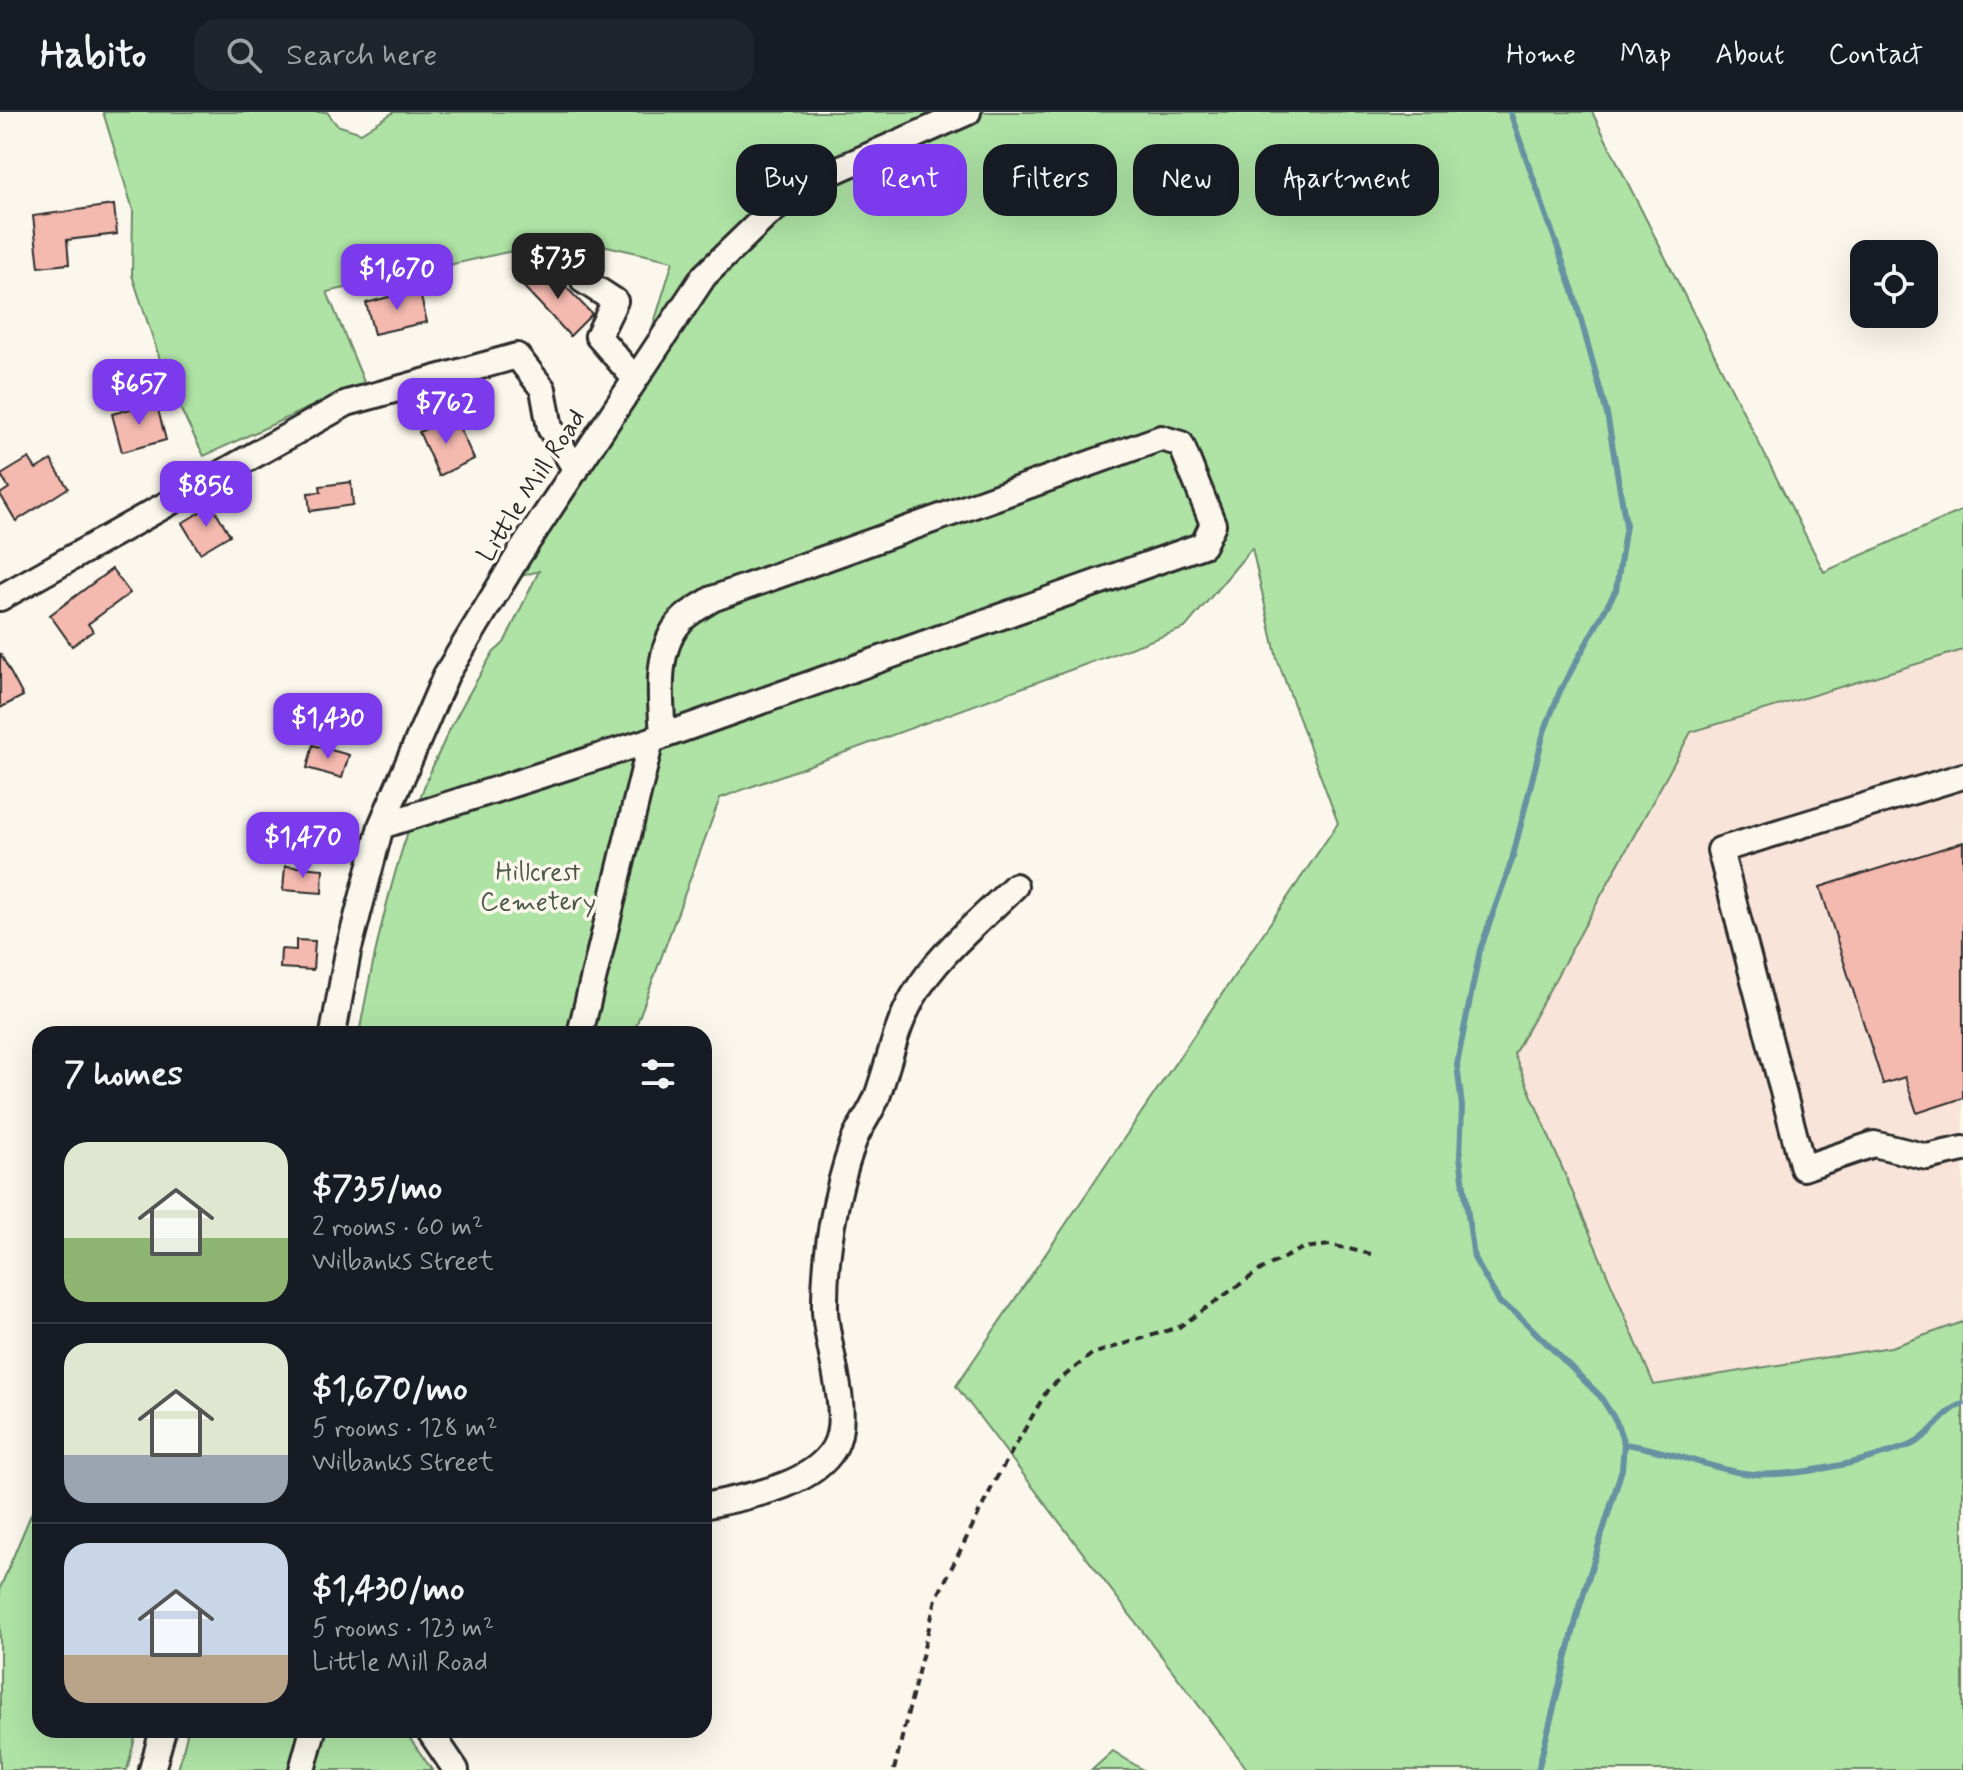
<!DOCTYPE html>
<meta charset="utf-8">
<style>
body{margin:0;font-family:Mynerve,sans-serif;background:#20242c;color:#f1f3f6;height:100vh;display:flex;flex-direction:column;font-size:30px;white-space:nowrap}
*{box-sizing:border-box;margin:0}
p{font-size:26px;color:#9ea1a6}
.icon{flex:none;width:44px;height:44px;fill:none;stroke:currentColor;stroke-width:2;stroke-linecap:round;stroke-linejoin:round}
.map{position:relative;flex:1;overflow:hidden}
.side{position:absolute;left:32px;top:914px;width:680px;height:712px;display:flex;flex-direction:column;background:#171b24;border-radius:24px;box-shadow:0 8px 32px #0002}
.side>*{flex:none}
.banner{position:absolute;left:736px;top:32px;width:760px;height:72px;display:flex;gap:16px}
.buttons{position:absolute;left:1850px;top:128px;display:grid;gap:16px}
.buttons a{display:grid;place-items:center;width:88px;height:88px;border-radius:16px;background:#171b24;box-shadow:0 8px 32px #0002;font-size:40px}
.price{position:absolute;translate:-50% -68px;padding:0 18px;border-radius:16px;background:#7c3aed;color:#fff;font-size:26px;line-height:52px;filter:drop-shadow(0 2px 4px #0008)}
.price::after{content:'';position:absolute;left:50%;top:48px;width:24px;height:18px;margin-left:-12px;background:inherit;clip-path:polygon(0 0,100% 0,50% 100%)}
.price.selected{background:#222;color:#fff}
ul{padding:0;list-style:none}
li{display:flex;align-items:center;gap:24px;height:200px;padding:0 32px}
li+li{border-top:2px solid #363941}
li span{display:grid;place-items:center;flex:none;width:224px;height:160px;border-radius:24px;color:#555}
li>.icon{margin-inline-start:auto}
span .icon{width:96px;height:96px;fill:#fffc;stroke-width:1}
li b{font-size:34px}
h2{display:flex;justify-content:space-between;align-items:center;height:96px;padding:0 32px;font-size:34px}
.tag{padding:0 28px;border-radius:24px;background:#171b24;box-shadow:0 8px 32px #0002;font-size:28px;line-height:72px}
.tag.selected{background:#7c3aed;color:#fff}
header{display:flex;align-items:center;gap:48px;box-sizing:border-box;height:112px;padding:0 40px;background:#171b24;border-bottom:2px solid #363941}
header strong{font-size:38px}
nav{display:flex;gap:44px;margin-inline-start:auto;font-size:28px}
.search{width:560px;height:72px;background:#20242c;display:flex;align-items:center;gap:20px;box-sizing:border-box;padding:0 28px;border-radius:24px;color:#9ea1a6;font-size:30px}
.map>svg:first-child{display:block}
.built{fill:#f9e4da}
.green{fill:#aee3a5;stroke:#6c8768;stroke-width:2}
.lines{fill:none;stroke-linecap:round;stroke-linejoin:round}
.stream{stroke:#6692a1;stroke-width:6}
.building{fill:#f4b9af;stroke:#2b2b2b;stroke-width:2}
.minor-casing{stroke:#2b2b2b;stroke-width:30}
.path{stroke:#2b2b2b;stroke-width:4;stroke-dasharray:8 6;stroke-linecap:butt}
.minor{stroke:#fbf7ec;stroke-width:24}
.labels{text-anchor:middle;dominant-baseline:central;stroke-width:7;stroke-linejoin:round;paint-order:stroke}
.street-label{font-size:26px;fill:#2b2b2b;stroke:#fbf7ec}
.park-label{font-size:26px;fill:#4c594a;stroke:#fbf7ec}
</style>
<header>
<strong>Habito</strong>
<div class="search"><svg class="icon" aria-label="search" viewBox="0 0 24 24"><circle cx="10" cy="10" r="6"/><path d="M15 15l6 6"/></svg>Search here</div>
<nav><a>Home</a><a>Map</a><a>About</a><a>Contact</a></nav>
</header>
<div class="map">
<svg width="1963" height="1658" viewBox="0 0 1963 1658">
<rect width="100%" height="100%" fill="#fbf7ec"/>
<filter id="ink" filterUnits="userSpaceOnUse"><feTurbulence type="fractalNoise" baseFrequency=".0125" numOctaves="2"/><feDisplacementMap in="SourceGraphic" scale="16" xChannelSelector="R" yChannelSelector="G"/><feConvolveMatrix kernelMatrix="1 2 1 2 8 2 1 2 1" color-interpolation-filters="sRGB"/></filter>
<g filter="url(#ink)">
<path class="built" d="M 1963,538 L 1963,1210 L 1891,1235 L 1654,1273 L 1514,942 L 1691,620 Z"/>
<path class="green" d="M 103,0 L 327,0 L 337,13 L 361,21 L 394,0 L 1592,0 L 1824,460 L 1963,398 L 1963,538 L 1691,620 L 1514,942 L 1654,1273 L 1891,1235 L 1963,1210 L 1963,1658 L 1248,1658 L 956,1274 L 1338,711 L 1277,547 L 1252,436 L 1185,516 L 720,686 L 633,922 L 359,922 C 377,824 399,725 442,634 C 456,602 475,572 492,542 L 504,531 L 539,459 L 511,467 L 625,306 L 673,149 L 571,126 L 327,180 L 364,270 L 204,344 L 168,272 L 132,163 L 133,98 Z
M 40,1381 L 40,1618 L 137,1618 L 127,1658 L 0,1658 L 0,1476 Z
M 188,1618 L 404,1618 L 432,1658 L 178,1658 Z
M 1113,1639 L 1143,1658 L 1092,1658 Z"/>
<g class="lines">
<path class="stream" d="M 1510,0 L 1573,179 L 1607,302 L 1626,413 L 1616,478 L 1560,579 L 1544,620 L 1512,748 L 1480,838 L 1457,952 L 1462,995 L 1460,1045 L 1474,1146 L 1500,1191 L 1516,1201 L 1600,1284 L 1616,1309 L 1624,1332 L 1622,1357 L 1579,1497 L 1538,1658
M 1624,1332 C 1663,1337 1698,1352 1737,1360 C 1785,1369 1865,1350 1911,1333 C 1931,1325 1942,1299 1963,1292"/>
</g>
<path class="building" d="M 114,93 L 117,122 L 67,128 L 69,152 L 39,155 L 33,104 Z
M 546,154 L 592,202 L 570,224 L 524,175 Z
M 419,177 L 427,210 L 374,222 L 366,191 Z
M 156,290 L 166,328 L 122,340 L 112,302 Z
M 454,304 L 474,347 L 439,364 L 419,320 Z
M 29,346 L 36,357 L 51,348 L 68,376 L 16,409 L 0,382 L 9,376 L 1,363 Z
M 351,370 L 353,393 L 310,399 L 308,381 L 321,380 L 320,374 Z
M 212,393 L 230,423 L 200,441 L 182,411 Z
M 112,457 L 130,481 L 88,512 L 93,519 L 72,534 L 50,503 Z
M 0,541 L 23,584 L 0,596 Z
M 313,633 L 349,643 L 342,666 L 307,656 Z
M 1963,730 L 1963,986 L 1917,1001 L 1905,965 L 1883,972 L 1820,775 Z
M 285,754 L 323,757 L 322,781 L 283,778 Z
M 296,828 L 315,829 L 313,858 L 280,856 L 281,837 L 296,838 Z"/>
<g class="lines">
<g class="minor-casing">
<path id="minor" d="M 584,169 L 615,189 L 598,224 L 635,267
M 1161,326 L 1181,332 L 1213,412 L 1203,433 L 663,624 C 661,588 654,538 681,509 C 688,500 702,494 712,487 Z
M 0,486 L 347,291 L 517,244 L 543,277 L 550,316 L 576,358
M 1963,664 L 1720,738 L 1803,1056 L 1874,1032 L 1927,1045 L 1963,1037
M 381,714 L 661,625
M 333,922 L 348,840 L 381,714 L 446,563 L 518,444 L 704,164 L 768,102 L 814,68 L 968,0
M 580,922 L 651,628
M 704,1394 C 744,1385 812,1375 834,1336 C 853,1302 826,1236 825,1198 C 824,1144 835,1082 853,1031 C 859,1014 872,1000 878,982 C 889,950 896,915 913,885 C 937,843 981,808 1015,774
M 429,1618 L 456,1658
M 152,1658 L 163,1618
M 302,1658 L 313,1618"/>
</g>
<path class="path" d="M 894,1658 L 936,1487 L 996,1367 L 1048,1277 L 1092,1242 L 1179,1215 L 1262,1157 L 1303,1136 L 1331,1133 L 1371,1142"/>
<use href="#minor" class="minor"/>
</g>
</g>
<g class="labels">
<g class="street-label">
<text transform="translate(532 374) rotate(-57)">Little Mill Road</text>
</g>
<g class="park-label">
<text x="538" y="761">Hillcrest<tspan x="538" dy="30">Cemetery</tspan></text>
</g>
</g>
</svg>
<div class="buttons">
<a><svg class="icon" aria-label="locate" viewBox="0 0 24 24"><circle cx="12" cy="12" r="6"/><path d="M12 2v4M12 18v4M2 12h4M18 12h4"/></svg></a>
</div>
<b class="price selected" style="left:558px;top:189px">$735</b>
<b class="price" style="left:397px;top:200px">$1,670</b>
<b class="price" style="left:139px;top:315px">$657</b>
<b class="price" style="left:446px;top:334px">$762</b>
<b class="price" style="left:206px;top:417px">$856</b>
<b class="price" style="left:328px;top:649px">$1,430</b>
<b class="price" style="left:303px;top:768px">$1,470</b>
<div class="banner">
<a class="tag">Buy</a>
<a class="tag selected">Rent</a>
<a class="tag">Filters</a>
<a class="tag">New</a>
<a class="tag">Apartment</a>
</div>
<section class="side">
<h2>7 homes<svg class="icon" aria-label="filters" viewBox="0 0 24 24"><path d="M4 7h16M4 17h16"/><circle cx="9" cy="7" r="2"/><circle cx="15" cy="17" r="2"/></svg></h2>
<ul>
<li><span style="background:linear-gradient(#dfe7d0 60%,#8fb573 0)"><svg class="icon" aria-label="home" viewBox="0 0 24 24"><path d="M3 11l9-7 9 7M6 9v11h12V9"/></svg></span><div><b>$735/mo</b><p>2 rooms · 60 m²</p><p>Wilbanks Street</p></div></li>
<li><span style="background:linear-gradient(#dfe7d0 70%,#9aa5b1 0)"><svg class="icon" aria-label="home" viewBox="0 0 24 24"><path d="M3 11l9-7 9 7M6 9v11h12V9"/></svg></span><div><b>$1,670/mo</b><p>5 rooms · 128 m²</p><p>Wilbanks Street</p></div></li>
<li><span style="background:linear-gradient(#c9d6e8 70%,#b9a48a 0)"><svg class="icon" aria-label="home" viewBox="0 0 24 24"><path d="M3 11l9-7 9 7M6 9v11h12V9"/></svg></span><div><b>$1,430/mo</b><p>5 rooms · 123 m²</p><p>Little Mill Road</p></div></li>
</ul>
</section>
</div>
